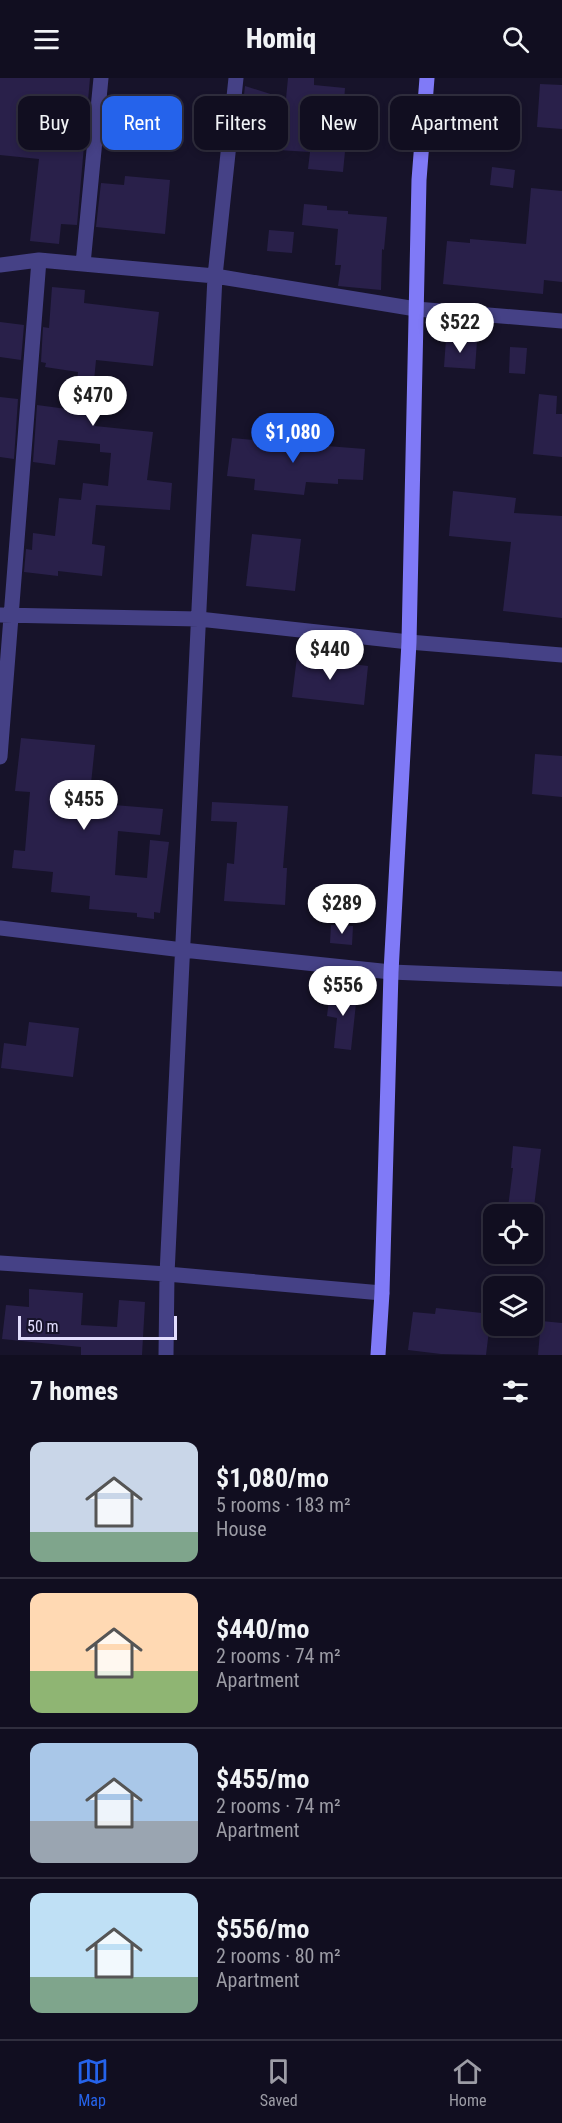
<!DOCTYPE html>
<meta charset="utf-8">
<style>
body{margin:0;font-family:"Roboto Condensed",sans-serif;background:#1e1c2d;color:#f1f3f6;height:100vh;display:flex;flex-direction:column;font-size:22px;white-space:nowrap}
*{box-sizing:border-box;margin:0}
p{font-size:20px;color:#9c9ca5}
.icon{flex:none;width:33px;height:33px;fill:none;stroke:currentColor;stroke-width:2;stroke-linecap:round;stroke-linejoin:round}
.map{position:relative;height:1277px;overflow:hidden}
.side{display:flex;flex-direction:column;background:#110e20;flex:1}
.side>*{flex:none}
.banner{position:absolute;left:18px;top:18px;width:526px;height:54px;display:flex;gap:12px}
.buttons{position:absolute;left:483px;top:1126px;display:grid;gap:12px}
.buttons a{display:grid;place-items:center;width:60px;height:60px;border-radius:12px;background:#110e20;box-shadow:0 3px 9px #0003,0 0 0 2px #302e3e;font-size:30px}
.scale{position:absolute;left:18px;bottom:15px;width:159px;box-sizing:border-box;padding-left:6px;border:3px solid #e2ddfd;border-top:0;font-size:16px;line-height:21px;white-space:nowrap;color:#e2ddfd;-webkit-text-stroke:4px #17132a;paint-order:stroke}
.price{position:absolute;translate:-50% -51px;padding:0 14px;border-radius:21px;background:#fff;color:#222;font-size:20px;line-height:39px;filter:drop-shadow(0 2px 3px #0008)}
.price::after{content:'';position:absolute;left:50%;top:36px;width:18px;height:14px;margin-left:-9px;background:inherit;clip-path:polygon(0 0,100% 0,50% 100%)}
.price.active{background:#2563eb;color:#fff}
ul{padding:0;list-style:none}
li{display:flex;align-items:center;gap:18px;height:150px;padding:0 30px}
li+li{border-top:2px solid #302e3e}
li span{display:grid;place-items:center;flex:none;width:168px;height:120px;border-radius:12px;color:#555}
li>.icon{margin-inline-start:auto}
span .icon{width:72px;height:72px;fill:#fffc;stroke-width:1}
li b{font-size:26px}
h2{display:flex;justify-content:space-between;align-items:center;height:72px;padding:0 30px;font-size:26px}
.chip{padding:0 21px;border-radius:12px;background:#110e20;box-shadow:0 3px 9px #0003,0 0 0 2px #302e3e;font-size:21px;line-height:54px}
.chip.active{background:#2563eb;color:#fff}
header{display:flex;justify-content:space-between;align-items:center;height:78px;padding:0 30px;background:#110e20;font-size:27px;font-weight:800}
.tab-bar{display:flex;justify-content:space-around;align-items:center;height:84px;border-top:2px solid #302e3e;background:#110e20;font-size:16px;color:#9c9ca5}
.tab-bar a{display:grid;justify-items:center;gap:3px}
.tab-bar .active{color:#2563eb}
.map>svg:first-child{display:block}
.building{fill:#29204a}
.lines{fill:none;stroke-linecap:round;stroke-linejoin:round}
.street{stroke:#454186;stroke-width:15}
.secondary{stroke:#807af7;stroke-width:15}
</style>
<header><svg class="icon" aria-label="menu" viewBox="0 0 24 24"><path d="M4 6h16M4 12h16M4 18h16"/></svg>Homiq<svg class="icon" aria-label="search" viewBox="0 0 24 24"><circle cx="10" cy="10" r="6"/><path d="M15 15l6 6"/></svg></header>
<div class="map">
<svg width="562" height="1277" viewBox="0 0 562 1277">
<rect width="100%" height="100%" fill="#17132a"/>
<path class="building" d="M 0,0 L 90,0 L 77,147 L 61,146 L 59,166 L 30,163 L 39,81 L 0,77 Z
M 288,0 L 314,0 L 314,7 L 345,10 L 344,24 L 359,25 L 356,63 L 346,63 L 343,94 L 308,91 L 310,74 L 244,70 L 248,27 L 243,26 L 245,8 L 286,21 Z
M 540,6 L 562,7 L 562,51 L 537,49 Z
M 109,17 L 131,19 L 130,26 L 150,27 L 148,47 L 107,44 Z
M 492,89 L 515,92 L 513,110 L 490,107 Z
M 125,98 L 170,102 L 165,156 L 96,149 L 101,105 L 124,107 Z
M 531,110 L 562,113 L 562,204 L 544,202 L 543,216 L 443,206 L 447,163 L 470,165 L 470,161 L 526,166 Z
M 304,126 L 327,128 L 327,132 L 348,133 L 348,136 L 387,139 L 384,172 L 382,171 L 381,212 L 338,208 L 341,187 L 335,187 L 338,151 L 302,147 Z
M 269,152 L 294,154 L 292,175 L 267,173 Z
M 52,209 L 85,212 L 84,225 L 159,234 L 153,288 L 96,282 L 91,334 L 97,335 L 95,348 L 153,354 L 147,402 L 172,405 L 170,432 L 96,427 L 92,466 L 105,468 L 102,498 L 58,493 L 58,498 L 24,494 L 26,471 L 32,472 L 33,455 L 55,458 L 59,420 L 81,422 L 83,405 L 108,408 L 111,375 L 100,374 L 100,366 L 58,362 L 55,387 L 33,384 L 37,327 L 74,332 L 78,294 L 45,289 L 46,285 L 41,284 L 43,249 L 49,250 Z
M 0,244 L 24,247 L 21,282 L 0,279 Z
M 446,261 L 477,263 L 475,291 L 444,289 Z
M 510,269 L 527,270 L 525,296 L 509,295 Z
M 539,316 L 557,318 L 556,336 L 562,336 L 562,379 L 533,376 Z
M 0,319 L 18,321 L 14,381 L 0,379 Z
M 284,357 L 302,360 L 301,366 L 365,371 L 363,402 L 338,401 L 338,406 L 306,404 L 304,417 L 254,412 L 255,401 L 227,398 L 232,360 L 283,365 Z
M 453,413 L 516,420 L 514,435 L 562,438 L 562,540 L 503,533 L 511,464 L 449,458 Z
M 252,456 L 301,461 L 295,513 L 246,508 Z
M 297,579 L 368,588 L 364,627 L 292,619 Z
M 21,660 L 95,667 L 89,725 L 163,731 L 160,757 L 118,753 L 115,797 L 147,800 L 150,762 L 169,764 L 160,835 L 154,834 L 154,841 L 137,839 L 137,835 L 89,831 L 90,818 L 51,814 L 53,794 L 12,790 L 14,772 L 25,773 L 30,714 L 15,713 Z
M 535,676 L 562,678 L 562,719 L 532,716 Z
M 212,724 L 288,728 L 283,790 L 287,790 L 285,827 L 224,823 L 227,785 L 234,786 L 237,744 L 211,743 Z
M 331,847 L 353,848 L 352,867 L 330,865 Z
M 330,913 L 357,916 L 351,972 L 334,970 L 337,940 L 327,938 Z
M 29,944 L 79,950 L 73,999 L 1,990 L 4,965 L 26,968 Z
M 513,1068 L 541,1071 L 533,1137 L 507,1137 L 513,1090 L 511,1090 Z
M 29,1211 L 83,1215 L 81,1247 L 117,1249 L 119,1222 L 145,1224 L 142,1277 L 81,1277 L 81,1269 L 2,1261 L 6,1227 L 29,1229 Z
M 436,1230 L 491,1236 L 486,1277 L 441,1276 L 408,1272 L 413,1234 L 435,1236 Z
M 541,1243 L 562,1245 L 562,1277 L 538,1277 Z"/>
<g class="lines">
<path class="street" d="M 83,186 L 101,0
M 0,187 L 39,182 L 215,198 L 416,231 L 562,243
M 0,537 L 199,541 L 409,564 L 562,577
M 0,679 L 39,182
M 0,850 L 183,872 L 391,894 L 562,901
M 0,1185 L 167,1196 L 382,1215
M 166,1277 L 167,1196 L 215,198 L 236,0"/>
<path class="secondary" d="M 378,1277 L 382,1215 L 391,894 L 409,564 L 419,102 L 427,0"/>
</g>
</svg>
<div class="buttons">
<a><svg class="icon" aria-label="locate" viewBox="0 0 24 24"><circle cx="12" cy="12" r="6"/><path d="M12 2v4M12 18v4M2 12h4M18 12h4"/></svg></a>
<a><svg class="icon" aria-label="layers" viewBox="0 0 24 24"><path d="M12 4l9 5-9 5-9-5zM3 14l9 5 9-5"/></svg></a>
</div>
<div class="scale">50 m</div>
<b class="price" style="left:460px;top:276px">$522</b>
<b class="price" style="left:93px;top:349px">$470</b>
<b class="price active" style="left:293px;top:386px">$1,080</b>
<b class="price" style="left:330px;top:603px">$440</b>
<b class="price" style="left:84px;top:753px">$455</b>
<b class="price" style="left:342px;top:857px">$289</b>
<b class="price" style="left:343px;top:939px">$556</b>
<div class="banner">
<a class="chip">Buy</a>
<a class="chip active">Rent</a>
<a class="chip">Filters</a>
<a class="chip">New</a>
<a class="chip">Apartment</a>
</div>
</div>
<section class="side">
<h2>7 homes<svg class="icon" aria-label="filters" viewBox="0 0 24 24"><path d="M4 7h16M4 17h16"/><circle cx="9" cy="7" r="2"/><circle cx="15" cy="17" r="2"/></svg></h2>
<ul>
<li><span style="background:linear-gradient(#c9d6e8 75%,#7fa58c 0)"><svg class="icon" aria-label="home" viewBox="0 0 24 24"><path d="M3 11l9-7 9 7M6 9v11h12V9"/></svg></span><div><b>$1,080/mo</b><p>5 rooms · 183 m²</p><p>House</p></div></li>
<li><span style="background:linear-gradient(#ffd9b3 65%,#8fb573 0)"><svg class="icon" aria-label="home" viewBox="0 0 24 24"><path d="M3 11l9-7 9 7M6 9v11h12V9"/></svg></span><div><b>$440/mo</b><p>2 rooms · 74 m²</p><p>Apartment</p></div></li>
<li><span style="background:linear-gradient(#a9c7e8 65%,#9aa5b1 0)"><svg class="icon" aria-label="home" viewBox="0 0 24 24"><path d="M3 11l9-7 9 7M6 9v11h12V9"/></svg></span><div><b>$455/mo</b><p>2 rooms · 74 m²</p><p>Apartment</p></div></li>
<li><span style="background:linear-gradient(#bfe0f5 70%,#7fa58c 0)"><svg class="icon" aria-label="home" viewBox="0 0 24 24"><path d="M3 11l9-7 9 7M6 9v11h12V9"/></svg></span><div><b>$556/mo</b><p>2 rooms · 80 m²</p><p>Apartment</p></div></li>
</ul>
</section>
<nav class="tab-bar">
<a class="active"><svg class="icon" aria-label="map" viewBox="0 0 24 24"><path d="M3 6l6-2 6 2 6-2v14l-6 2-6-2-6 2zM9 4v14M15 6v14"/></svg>Map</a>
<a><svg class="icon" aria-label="saved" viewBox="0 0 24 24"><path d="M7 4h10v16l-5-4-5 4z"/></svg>Saved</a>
<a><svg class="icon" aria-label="home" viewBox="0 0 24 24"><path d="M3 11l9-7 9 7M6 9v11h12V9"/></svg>Home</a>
</nav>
